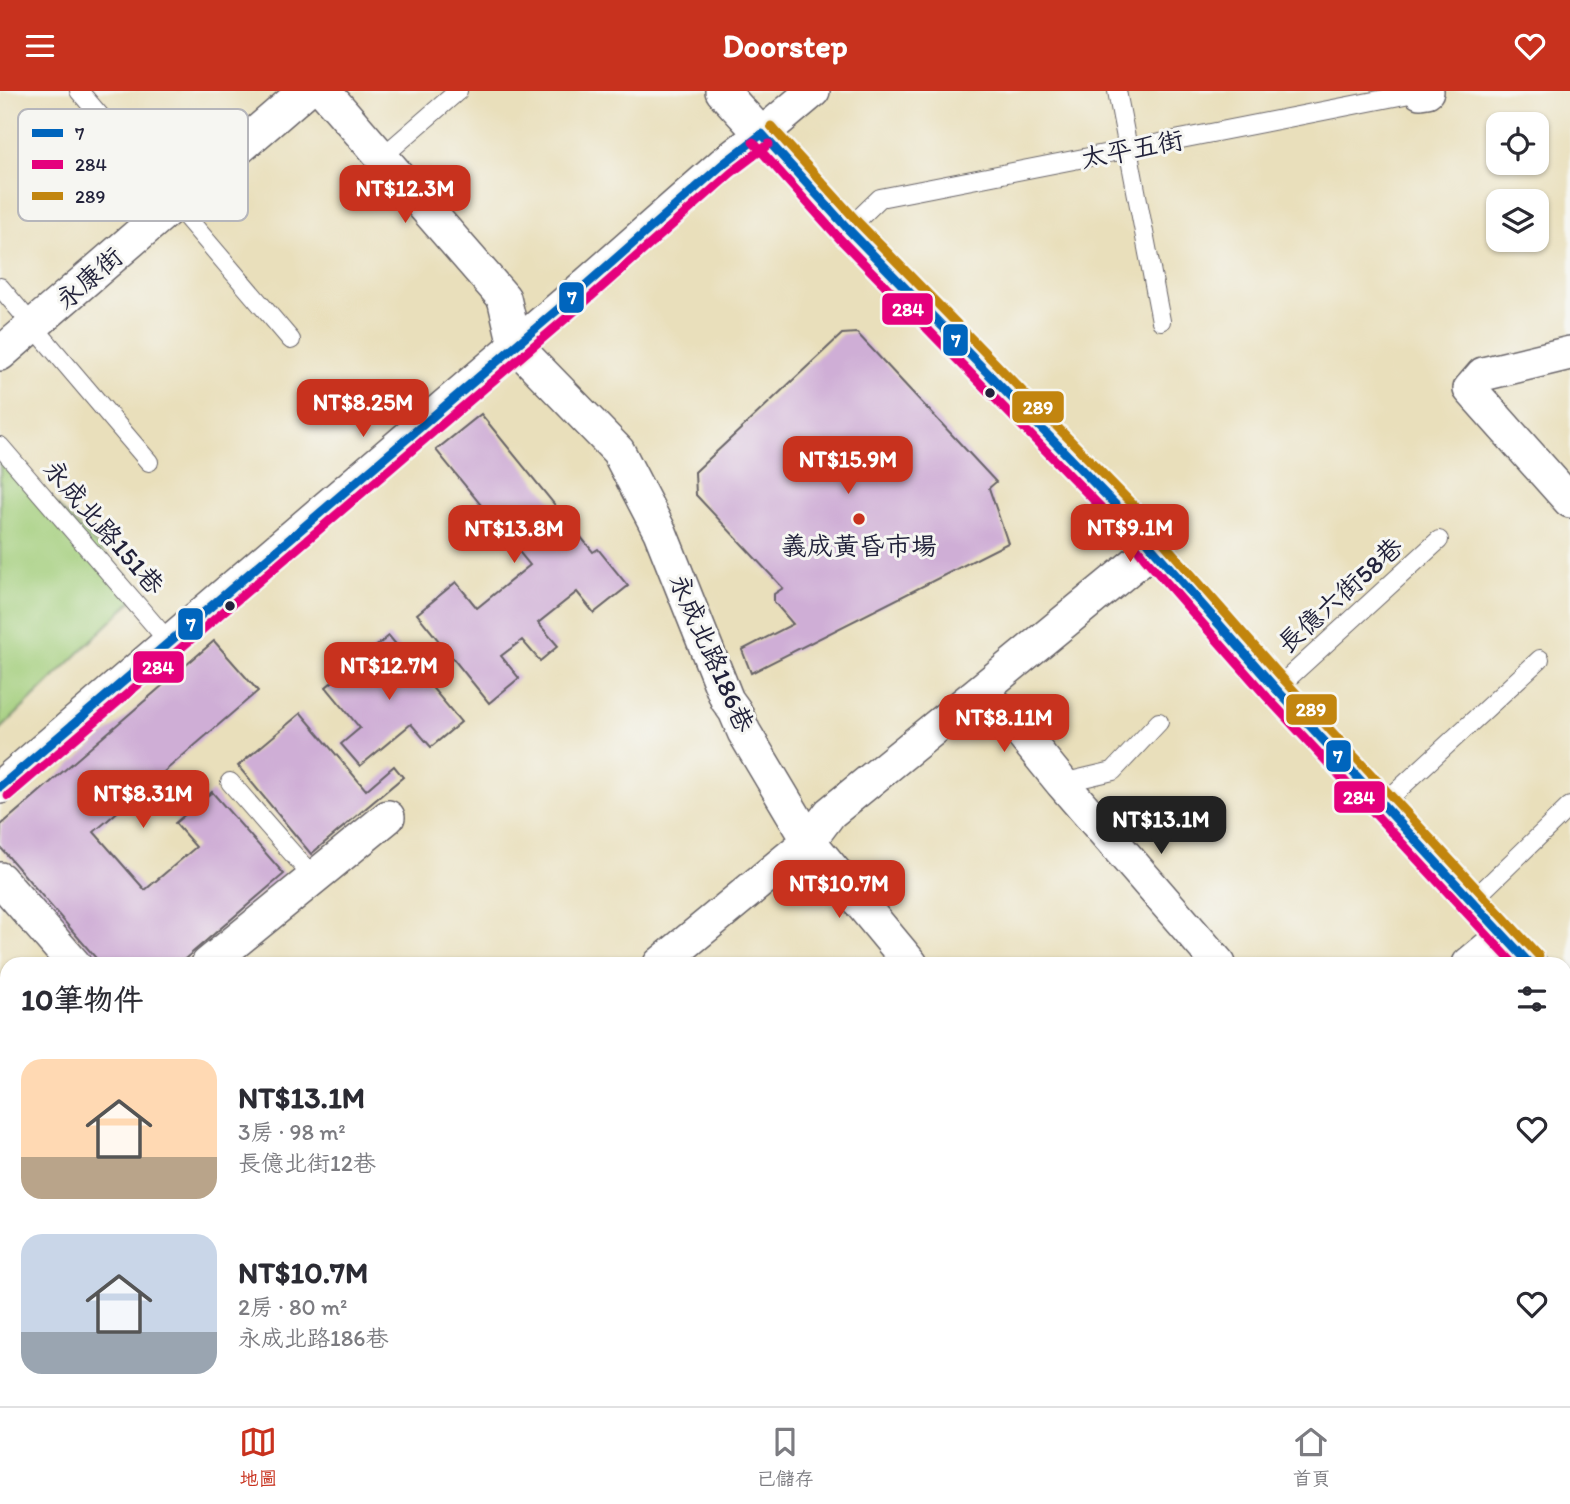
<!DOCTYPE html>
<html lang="zh-TW">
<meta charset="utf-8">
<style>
body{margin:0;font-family:Itim,"LXGW WenKai TC",sans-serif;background:#f2f2f3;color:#2b2b33;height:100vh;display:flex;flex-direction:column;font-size:26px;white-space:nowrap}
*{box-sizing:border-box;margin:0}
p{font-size:23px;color:#7c7c81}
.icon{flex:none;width:38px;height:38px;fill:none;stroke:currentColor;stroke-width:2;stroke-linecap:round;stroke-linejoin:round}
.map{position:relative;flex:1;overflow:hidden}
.side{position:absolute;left:0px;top:866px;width:1572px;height:450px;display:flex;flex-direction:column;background:#fff;border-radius:21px 21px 0 0;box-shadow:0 2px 5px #0004}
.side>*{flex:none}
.controls{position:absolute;left:1486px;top:21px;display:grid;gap:14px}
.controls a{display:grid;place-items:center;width:63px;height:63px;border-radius:14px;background:#fff;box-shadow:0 2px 5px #0004;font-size:35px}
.price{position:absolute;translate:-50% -60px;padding:0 16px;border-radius:14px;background:#c8321e;color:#fff;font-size:23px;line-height:46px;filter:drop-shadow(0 2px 4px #0008)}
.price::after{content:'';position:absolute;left:50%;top:42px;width:21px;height:16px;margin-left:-10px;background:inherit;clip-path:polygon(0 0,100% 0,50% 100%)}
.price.current{background:#222;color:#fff}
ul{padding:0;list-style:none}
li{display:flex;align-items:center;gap:21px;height:175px;padding:0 21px}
li span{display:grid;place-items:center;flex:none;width:196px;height:140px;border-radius:21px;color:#555}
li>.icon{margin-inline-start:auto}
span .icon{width:84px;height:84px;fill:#fffc;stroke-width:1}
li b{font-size:30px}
h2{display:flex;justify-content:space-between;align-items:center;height:84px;padding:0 21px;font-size:30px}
header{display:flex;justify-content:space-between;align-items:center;height:91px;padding:0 21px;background:#c8321e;color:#fff;font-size:32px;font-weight:700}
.tabs{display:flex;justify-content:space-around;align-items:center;height:98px;border-top:2px solid #e1e1e2;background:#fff;font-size:19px;color:#7c7c81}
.tabs a{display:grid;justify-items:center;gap:4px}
.tabs .current{color:#c8321e}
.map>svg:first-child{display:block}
.green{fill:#a3ce7b;stroke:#62785b;stroke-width:2}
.building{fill:#cfaed6}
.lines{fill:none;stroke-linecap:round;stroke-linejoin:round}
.lane-casing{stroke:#686468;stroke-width:20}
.street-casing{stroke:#686468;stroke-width:36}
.lane{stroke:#fff;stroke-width:18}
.street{stroke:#fff;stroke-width:33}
.bus-1-casing{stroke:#f6f6f2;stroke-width:14}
.bus-2-casing{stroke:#f6f6f2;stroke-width:14}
.bus-3-casing{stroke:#f6f6f2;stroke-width:14}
.bus-1{stroke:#0065bd;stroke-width:9}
.bus-2{stroke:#e5007d;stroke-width:9}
.bus-3{stroke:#c2850f;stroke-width:9}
.bus-dot{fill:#22223b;stroke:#f6f6f2;stroke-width:2.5}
.poi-dot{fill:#c8321e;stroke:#f6f6f2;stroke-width:2.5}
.labels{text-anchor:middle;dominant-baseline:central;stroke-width:6;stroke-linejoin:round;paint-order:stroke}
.street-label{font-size:26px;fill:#22223b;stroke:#f6f6f2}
.poi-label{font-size:26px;fill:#22223b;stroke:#f6f6f2}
.key{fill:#f6f6f2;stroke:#b6b6bb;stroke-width:2}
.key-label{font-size:19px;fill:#22223b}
.line-badge{stroke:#f6f6f2;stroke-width:2.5}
.badge-label{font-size:19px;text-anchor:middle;font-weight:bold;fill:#fff}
</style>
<header><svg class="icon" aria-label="menu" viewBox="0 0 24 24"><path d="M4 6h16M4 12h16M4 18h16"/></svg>Doorstep<svg class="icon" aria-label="heart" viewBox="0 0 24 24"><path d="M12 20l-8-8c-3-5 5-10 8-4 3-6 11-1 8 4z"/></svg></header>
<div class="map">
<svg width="1570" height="1315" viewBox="0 0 1570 1315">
<rect width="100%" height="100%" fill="#f6f6f2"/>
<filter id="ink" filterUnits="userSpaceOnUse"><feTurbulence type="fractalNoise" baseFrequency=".0143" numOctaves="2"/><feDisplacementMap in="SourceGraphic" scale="14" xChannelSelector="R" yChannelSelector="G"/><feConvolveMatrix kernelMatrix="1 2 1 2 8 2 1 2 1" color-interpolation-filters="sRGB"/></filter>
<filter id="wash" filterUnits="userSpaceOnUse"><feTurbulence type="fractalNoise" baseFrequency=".00686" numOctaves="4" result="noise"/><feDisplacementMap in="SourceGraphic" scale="28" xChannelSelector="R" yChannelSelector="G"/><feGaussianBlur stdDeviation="1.57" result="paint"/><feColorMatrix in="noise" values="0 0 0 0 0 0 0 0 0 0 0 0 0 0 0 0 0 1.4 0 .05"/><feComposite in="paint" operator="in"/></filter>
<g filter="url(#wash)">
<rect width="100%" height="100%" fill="#e9dfbb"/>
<path class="green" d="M 0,356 L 142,500 L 0,639 Z"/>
<g id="blocks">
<path class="building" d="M 857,242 L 996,391 L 989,397 L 1008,452 L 751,582 L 742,559 L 793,533 L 774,511 L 774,503 L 783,497 L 696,404 L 695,381 L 842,243 Z
M 481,323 L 593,461 L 598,458 L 628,495 L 594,522 L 577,501 L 538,532 L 558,555 L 540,570 L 522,549 L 501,565 L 519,587 L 489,612 L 417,523 L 456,491 L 477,517 L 530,474 L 436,359 Z
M 389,545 L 461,631 L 431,656 L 411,633 L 360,675 L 341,653 L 360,637 L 326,596 Z
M 214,550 L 258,600 L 94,741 L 145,799 L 196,756 L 175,732 L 212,701 L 284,783 L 179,873 L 101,873 L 0,756 L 1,734 Z
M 301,622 L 366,699 L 394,675 L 403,686 L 311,763 L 238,675 Z"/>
</g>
</g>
<g filter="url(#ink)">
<use href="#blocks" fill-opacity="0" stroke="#686468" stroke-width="2"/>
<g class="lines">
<g class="lane-casing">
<path id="lane" d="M 79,0 L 291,249
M 1117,0 L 1161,230
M 382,66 L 458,0
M 848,138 L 880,107 L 1420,1
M 0,196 L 149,371
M 0,355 L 169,551
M 1276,598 L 1439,449
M 230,691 L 313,786
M 1062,692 L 1113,680 L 1159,631
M 1383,713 L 1540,568
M 1473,809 L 1570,715"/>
</g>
<g class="street-casing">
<path id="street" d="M 324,0 L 504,207 L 515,254 L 618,360 L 660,441 L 727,609 L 735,620 L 744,641 L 809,750 L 911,873
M 722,0 L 848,138 L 1133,432 L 1153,458 L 1276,598 L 1530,873
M 1420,0 L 1420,1 L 1427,0
M 1570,262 L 1483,283 L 1470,298 L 1570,410
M 0,263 L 305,0
M 979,601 L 1005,622 L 1062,692 L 1219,873
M 0,696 L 570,208 L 723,73 L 762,43 L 813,0
M 0,788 L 74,873
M 208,873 L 388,726
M 660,873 L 809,750 L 830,722 L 979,601 L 1153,458
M 1469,873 L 1504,844
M 1564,911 L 1570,917
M 0,1055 L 7,1048
M 1564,1144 L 1570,1139
M 444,1309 L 449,1315
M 1293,1309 L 1298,1315
M 127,1315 L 134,1309
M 561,1315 L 569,1309
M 947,1315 L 954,1309
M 1362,1315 L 1369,1309"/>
</g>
<use href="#lane" class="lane"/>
<use href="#street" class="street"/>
<g class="bus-1-casing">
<path id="bus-1" d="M 762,43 L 848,138 L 1133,432 L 1153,458 L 1276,598 L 1530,873
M 0,696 L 570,208 L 723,73 L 762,43"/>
</g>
<g class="bus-2-casing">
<path id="bus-2" d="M 753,51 L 839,147 L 1124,440 L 1144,466 L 1267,606 L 1514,873
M 8,705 L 578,217 L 731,82 L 769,53"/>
</g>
<g class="bus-3-casing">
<path id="bus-3" d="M 771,35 L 857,130 L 1142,423 L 1162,450 L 1285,590 L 1539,865"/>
</g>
<use href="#bus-1" class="bus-1"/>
<use href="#bus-2" class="bus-2"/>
<use href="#bus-3" class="bus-3"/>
</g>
</g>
<g class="bus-dot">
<circle cx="990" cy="302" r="6"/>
<circle cx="230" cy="515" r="6"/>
</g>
<circle class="poi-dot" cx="859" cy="428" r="7"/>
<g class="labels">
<g class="street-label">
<text transform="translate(1132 58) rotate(-11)">太平五街</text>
<text transform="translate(89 187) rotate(-41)">永康街</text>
<text transform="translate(104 436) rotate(49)">永成北路151巷</text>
<text transform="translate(1340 504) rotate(-42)">長億六街58巷</text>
<text transform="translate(712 562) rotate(66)">永成北路186巷</text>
</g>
<g class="poi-label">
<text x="859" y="455">義成黃昏市場</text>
</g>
</g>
<rect x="18" y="18" width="230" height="112" rx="10" class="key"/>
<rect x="32" y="38" width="31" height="8" fill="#0065bd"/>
<rect x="32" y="69" width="31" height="9" fill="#e5007d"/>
<rect x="32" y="101" width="31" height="8" fill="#c2850f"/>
<g class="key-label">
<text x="75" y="49">7</text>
<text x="75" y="80">284</text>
<text x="75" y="112">289</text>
</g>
<g class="line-badge">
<rect x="558" y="190" width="27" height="33" rx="7" fill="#0065bd"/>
<rect x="881" y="201" width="53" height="34" rx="7" fill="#e5007d"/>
<rect x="942" y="232" width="27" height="34" rx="7" fill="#0065bd"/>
<rect x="1011" y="299" width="54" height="34" rx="7" fill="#c2850f"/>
<rect x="177" y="516" width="27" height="34" rx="7" fill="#0065bd"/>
<rect x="132" y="559" width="53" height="34" rx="7" fill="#e5007d"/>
<rect x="1285" y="602" width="53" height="33" rx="7" fill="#c2850f"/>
<rect x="1325" y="648" width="27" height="34" rx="7" fill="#0065bd"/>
<rect x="1333" y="689" width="53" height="34" rx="7" fill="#e5007d"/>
</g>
<g class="badge-label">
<text x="572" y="213">7</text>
<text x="908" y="225">284</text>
<text x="956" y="256">7</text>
<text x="1038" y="323">289</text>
<text x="191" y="540">7</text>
<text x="158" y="583">284</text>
<text x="1311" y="625">289</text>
<text x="1338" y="672">7</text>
<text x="1359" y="713">284</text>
</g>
</svg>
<div class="controls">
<a><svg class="icon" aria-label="locate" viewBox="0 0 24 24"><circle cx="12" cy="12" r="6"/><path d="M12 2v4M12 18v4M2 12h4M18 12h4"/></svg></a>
<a><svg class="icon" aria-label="layers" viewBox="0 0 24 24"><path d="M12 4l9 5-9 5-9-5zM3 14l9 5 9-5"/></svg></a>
</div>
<b class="price" style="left:405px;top:134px">NT$12.3M</b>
<b class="price" style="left:363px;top:348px">NT$8.25M</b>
<b class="price" style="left:848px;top:405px">NT$15.9M</b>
<b class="price" style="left:1130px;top:473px">NT$9.1M</b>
<b class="price" style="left:514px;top:474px">NT$13.8M</b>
<b class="price" style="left:389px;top:611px">NT$12.7M</b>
<b class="price" style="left:1004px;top:663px">NT$8.11M</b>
<b class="price" style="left:143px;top:739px">NT$8.31M</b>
<b class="price current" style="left:1161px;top:765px">NT$13.1M</b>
<b class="price" style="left:839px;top:829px">NT$10.7M</b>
<section class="side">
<h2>10筆物件<svg class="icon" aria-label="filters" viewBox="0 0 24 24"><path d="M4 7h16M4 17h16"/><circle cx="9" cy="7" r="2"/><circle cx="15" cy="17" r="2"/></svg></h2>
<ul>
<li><span style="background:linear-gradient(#ffd9b3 70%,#b9a48a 0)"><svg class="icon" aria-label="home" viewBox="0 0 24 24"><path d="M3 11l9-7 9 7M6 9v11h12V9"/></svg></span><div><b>NT$13.1M</b><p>3房 · 98 m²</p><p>長億北街12巷</p></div><svg class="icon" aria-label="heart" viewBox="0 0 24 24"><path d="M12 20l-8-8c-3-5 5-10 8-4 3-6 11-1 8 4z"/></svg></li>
<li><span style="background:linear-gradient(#c9d6e8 70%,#9aa5b1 0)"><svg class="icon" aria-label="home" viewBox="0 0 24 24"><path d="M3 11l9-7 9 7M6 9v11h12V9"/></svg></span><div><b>NT$10.7M</b><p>2房 · 80 m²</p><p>永成北路186巷</p></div><svg class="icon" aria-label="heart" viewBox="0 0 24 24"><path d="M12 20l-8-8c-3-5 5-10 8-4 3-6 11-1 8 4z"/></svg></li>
</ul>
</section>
</div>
<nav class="tabs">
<a class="current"><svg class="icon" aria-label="map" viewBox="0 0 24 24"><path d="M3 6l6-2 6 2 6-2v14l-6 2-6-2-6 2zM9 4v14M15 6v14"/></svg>地圖</a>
<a><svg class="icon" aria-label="saved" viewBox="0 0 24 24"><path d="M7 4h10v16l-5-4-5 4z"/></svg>已儲存</a>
<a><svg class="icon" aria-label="home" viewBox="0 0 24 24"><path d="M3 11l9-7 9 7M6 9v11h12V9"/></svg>首頁</a>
</nav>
